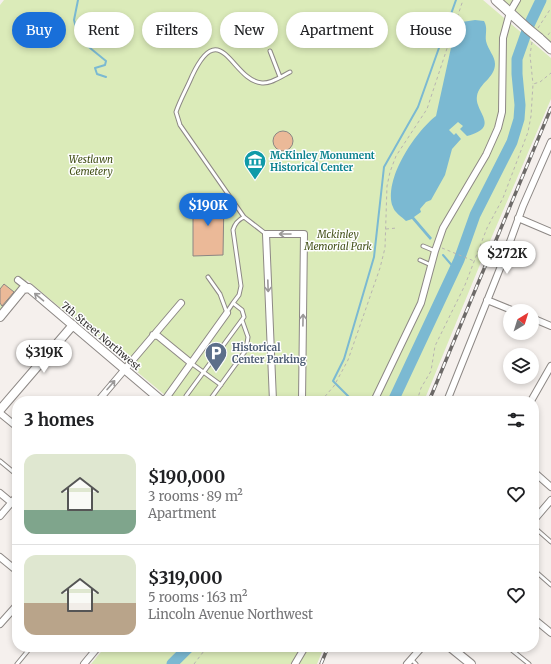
<!DOCTYPE html>
<meta charset="utf-8">
<style>
body{margin:0;font-family:Merriweather,serif;background:#f2f2f2;color:#202124;height:100vh;display:flex;flex-direction:column;font-size:15px;white-space:nowrap}
*{box-sizing:border-box;margin:0}
p{font-size:13px;color:#757577}
.icon{flex:none;width:22px;height:22px;fill:none;stroke:currentColor;stroke-width:2;stroke-linecap:round;stroke-linejoin:round}
.map{position:relative;flex:1;overflow:hidden}
.panel{position:absolute;left:12px;top:396px;width:527px;height:256px;display:flex;flex-direction:column;background:#fff;border-radius:16px;box-shadow:0 2px 6px #0003}
.panel>*{flex:none}
.banner{position:absolute;left:12px;top:12px;width:527px;height:36px;display:flex;gap:8px}
.needle{width:26px;rotate:38deg}
.tools{position:absolute;left:503px;top:304px;display:grid;gap:8px}
.tools a{display:grid;place-items:center;width:36px;height:36px;border-radius:50%;background:#fff;box-shadow:0 2px 6px #0003;font-size:20px}
.price{position:absolute;translate:-50% -34px;padding:0 9px;border-radius:14px;background:#fff;color:#222;font-size:13px;line-height:26px;filter:drop-shadow(0 1px 2px #0008)}
.price::after{content:'';position:absolute;left:50%;top:24px;width:12px;height:9px;margin-left:-6px;background:inherit;clip-path:polygon(0 0,100% 0,50% 100%)}
.price.on{background:#196fd9;color:#fff}
ul{padding:0;list-style:none}
li{display:flex;align-items:center;gap:12px;height:100px;padding:0 12px}
li+li{border-top:1px solid #e0e0e0}
li span{display:grid;place-items:center;flex:none;width:112px;height:80px;border-radius:12px;color:#555}
li>.icon{margin-inline-start:auto}
span .icon{width:48px;height:48px;fill:#fffc;stroke-width:1}
li b{font-size:17px}
h2{display:flex;justify-content:space-between;align-items:center;height:48px;padding:0 12px;font-size:17px}
.tag{padding:0 14px;border-radius:18px;background:#fff;box-shadow:0 2px 6px #0003;font-size:14px;line-height:36px}
.tag.on{background:#196fd9;color:#fff}
.map>svg:first-child{display:block}
.green{fill:#dbebb9}
.water{fill:#7bb9d2}
.lines{fill:none;stroke-linecap:round;stroke-linejoin:round}
.stream{stroke:#7bb9d2;stroke-width:2}
.river{stroke:#7bb9d2;stroke-width:11}
.building{fill:#ebb998;stroke:#8b8683}
.service-casing{stroke:#8d8885;stroke-width:5}
.minor-casing{stroke:#8d8885;stroke-width:8}
.tertiary-casing{stroke:#8d8885;stroke-width:10}
.secondary-casing{stroke:#8d8885;stroke-width:11}
.path{stroke:#b8b4b1;stroke-width:1;stroke-dasharray:3 3;stroke-linecap:butt}
.service{stroke:#fff;stroke-width:3}
.minor{stroke:#fff;stroke-width:6}
.tertiary{stroke:#fff;stroke-width:8}
.secondary{stroke:#fff;stroke-width:9}
.rail-casing{stroke:#6d6a68;stroke-width:3.5}
.rail{stroke:#fefefe;stroke-width:2;stroke-dasharray:6;stroke-linecap:butt}
.secondary-bridge-casing{stroke:#8d8885;stroke-width:11;stroke-linecap:butt}
.secondary-bridge{stroke:#fff;stroke-width:9}
.oneway{stroke:#9a9898}
.labels{text-anchor:middle;dominant-baseline:central;stroke-width:3;stroke-linejoin:round;paint-order:stroke}
.culture-label{font-size:10px;font-weight:bold;fill:#0d838f;stroke:#fefefe;text-anchor:start}
.park-label{font-size:10px;font-style:italic;fill:#435118;stroke:#fefefe}
.street-label{font-size:10px;fill:#343231;stroke:#fefefe}
.service-label{font-size:10px;font-weight:bold;fill:#4e5e75;stroke:#fefefe;text-anchor:start}
</style>
<div class="map">
<svg width="551" height="664" viewBox="0 0 551 664">
<rect width="100%" height="100%" fill="#f5f0ed"/>
<path class="green" d="M 4,0 L 483,0 L 551,58 L 551,99 L 481,262 L 424,401 L 172,401 L 27,280 L 0,311 L 0,5 Z
M 503,0 L 551,0 L 551,42 Z
M 105,647 L 324,647 L 317,664 L 91,664 Z"/>
<path class="water" d="M 475,20 L 484,21 C 488,28 485,34 486,41 C 488,50 495,56 495,64 C 495,78 479,83 477,96 C 474,112 502,127 467,136 L 460,129 L 463,126 L 458,122 L 449,130 L 454,135 L 456,133 L 461,139 L 452,149 L 445,175 L 431,200 L 426,202 L 420,209 L 421,212 L 414,217 L 432,238 L 430,240 L 412,219 L 406,221 C 402,217 394,212 393,207 C 383,180 415,132 436,116 L 456,25 L 462,22 Z"/>
<g class="lines">
<path class="stream" d="M 78,0 L 74,20 L 79,39 L 106,61 L 105,65 L 95,68 L 97,74 L 106,77
M 443,255 L 455,269
M 353,401 L 333,381 L 344,359 L 374,257 L 384,167 L 418,107 L 456,0"/>
<path class="river" d="M 393,401 L 459,260 L 475,215 L 512,142 L 519,119 L 520,105 L 517,74 L 517,59 L 529,25 L 541,0
M 172,664 L 189,647"/>
</g>
<path class="building" d="M273 141a10 10 0 1 1 20 0a10 10 0 1 1-20 0Z
M 224,198 L 223,255 L 193,256 L 193,199 Z
M 4,284 L 14,292 L 2,306 L 0,303 L 0,289 Z"/>
<g class="lines">
<g class="service-casing">
<path id="service" d="M 270,51 L 280,77
M 244,217 L 180,125 L 176,112 C 180,100 187,88 192,76 C 221,14 232,81 262,83 C 271,84 282,76 290,72
M 423,246 L 435,251
M 420,260 L 431,265
M 208,277 L 220,294 L 227,313
M 233,303 L 239,295 L 241,286 L 233,230 C 235,223 238,220 244,217 L 266,234
M 191,363 L 221,385
M 186,401 L 186,396 L 244,317 L 242,310 L 233,303 L 227,312
M 209,401 L 246,350 L 248,337 L 242,320
M 0,461 L 17,475
M 534,527 L 551,542
M 534,570 L 551,585
M 508,647 L 529,664
M 411,659 L 416,664
M 17,664 L 31,647"/>
</g>
<g class="minor-casing">
<path id="minor" d="M 518,218 L 551,232
M 18,280 L 27,287
M 487,300 L 514,311
M 532,318 L 551,326
M 153,335 L 158,336 L 191,363
M 98,401 L 181,303
M 164,401 L 227,313
M 273,401 L 266,234 L 304,234 L 302,401
M 374,401 L 421,303 L 435,251 L 443,228 L 486,155 L 498,128 L 502,112 L 503,38 L 510,12 L 517,0
M 447,401 L 503,261 L 523,206 L 551,142
M 531,401 L 551,366
M 0,413 L 17,427
M 534,472 L 551,487
M 0,493 L 12,503
M 0,516 L 17,496
M 534,520 L 551,500
M 0,557 L 17,571
M 534,619 L 551,633
M 0,624 L 17,605
M 84,664 L 98,647
M 295,664 L 305,647
M 407,664 L 422,647"/>
</g>
<g class="tertiary-casing">
<path id="tertiary" d="M 0,317 L 23,289 L 29,288 L 162,401
M 0,410 L 73,325
M 450,647 L 471,664"/>
</g>
<g class="secondary-casing">
<path id="secondary" d="M 496,0 L 528,29
M 539,38 L 551,49"/>
</g>
<path class="path" d="M 538,28 L 551,8
M 548,35 L 551,31
M 532,42 L 530,55 L 533,84
M 386,229 L 397,228
M 442,248 L 474,261
M 321,401 L 334,386 L 348,360 L 380,268 L 385,248 L 387,186 L 390,172 L 396,156 L 427,109 L 463,0
M 417,401 L 421,388 L 431,371 L 435,346 L 465,285 L 487,228 L 503,198 L 528,132 L 531,116 L 533,84 L 540,82 L 551,73
M 194,664 L 207,647"/>
<use href="#service" class="service"/>
<use href="#minor" class="minor"/>
<use href="#tertiary" class="tertiary"/>
<use href="#secondary" class="secondary"/>
<g class="rail-casing">
<path id="rail" d="M 429,401 L 551,108
M 321,664 L 328,647"/>
</g>
<use href="#rail" class="rail"/>
<g class="secondary-bridge-casing">
<path id="secondary-bridge" d="M 528,29 L 539,38"/>
</g>
<use href="#secondary-bridge" class="secondary-bridge"/>
</g>
<defs><path id="oneway-shaft" d="M-6 0H5M1.5-3L5.5 0L1.5 3" fill="none" stroke-width="1.6" stroke-linecap="round" stroke-linejoin="round"/></defs>
<g class="oneway">
<use href="#oneway-shaft" transform="translate(285 234) rotate(-180)"/>
<use href="#oneway-shaft" transform="translate(268 286) rotate(88)"/>
<use href="#oneway-shaft" transform="translate(39 297) rotate(-140)"/>
<use href="#oneway-shaft" transform="translate(303 320) rotate(-89)"/>
<use href="#oneway-shaft" transform="translate(111 385) rotate(-49)"/>
</g>
<defs>
<g id="museum-pin" transform="scale(1.15)"><path d="M0 17L-7.5 6A9.5 9.5 0 1 1 7.5 6Z" fill="#0f9aa8" stroke="#fefefe"/><path d="M0-6L6-3V-2H-6V-3ZM-5-1h2V3h-2ZM-1-1h2V3h-2ZM3-1h2V3H3ZM-6 4H6V6H-6Z" fill="#fff"/></g>
<g id="parking-pin" transform="scale(1.15)"><path d="M0 17L-7.5 6A9.5 9.5 0 1 1 7.5 6Z" fill="#5c6f8a" stroke="#fefefe"/><path d="M-3.5-5.5H1a3.5 3.5 0 0 1 0 7H-1V5.5H-3.5ZM-1-3.4V-.6H.8a1.4 1.4 0 0 0 0-2.8Z" fill="#fff"/></g>
</defs>
<g fill-rule="evenodd">
<use href="#museum-pin" x="255" y="161"/>
<use href="#parking-pin" x="216" y="353"/>
</g>
<g class="labels">
<g class="culture-label">
<text x="270" y="155">McKinley Monument<tspan x="270" dy="12">Historical Center</tspan></text>
</g>
<g class="park-label">
<text x="91" y="159">Westlawn<tspan x="91" dy="12">Cemetery</tspan></text>
<text x="338" y="234">Mckinley<tspan x="338" dy="12">Memorial Park</tspan></text>
</g>
<g class="street-label">
<text transform="translate(101 336) rotate(40)">7th Street Northwest</text>
</g>
<g class="service-label">
<text x="232" y="347">Historical<tspan x="232" dy="12">Center Parking</tspan></text>
</g>
</g>
</svg>
<div class="tools">
<a><svg class="needle" viewBox="-14 -14 28 28"><path d="M0-13l5 13h-10z" fill="#e53935"/><path d="M0 13l5-13h-10z" fill="#757577"/></svg></a>
<a><svg class="icon" aria-label="layers" viewBox="0 0 24 24"><path d="M12 4l9 5-9 5-9-5zM3 14l9 5 9-5"/></svg></a>
</div>
<b class="price on" style="left:208px;top:227px">$190K</b>
<b class="price" style="left:507px;top:275px">$272K</b>
<b class="price" style="left:44px;top:374px">$319K</b>
<div class="banner">
<a class="tag on">Buy</a>
<a class="tag">Rent</a>
<a class="tag">Filters</a>
<a class="tag">New</a>
<a class="tag">Apartment</a>
<a class="tag">House</a>
</div>
<section class="panel">
<h2>3 homes<svg class="icon" aria-label="filters" viewBox="0 0 24 24"><path d="M4 7h16M4 17h16"/><circle cx="9" cy="7" r="2"/><circle cx="15" cy="17" r="2"/></svg></h2>
<ul>
<li><span style="background:linear-gradient(#dfe7d0 70%,#7fa58c 0)"><svg class="icon" aria-label="home" viewBox="0 0 24 24"><path d="M3 11l9-7 9 7M6 9v11h12V9"/></svg></span><div><b>$190,000</b><p>3 rooms · 89 m²</p><p>Apartment</p></div><svg class="icon" aria-label="heart" viewBox="0 0 24 24"><path d="M12 20l-8-8c-3-5 5-10 8-4 3-6 11-1 8 4z"/></svg></li>
<li><span style="background:linear-gradient(#dfe7d0 60%,#b9a48a 0)"><svg class="icon" aria-label="home" viewBox="0 0 24 24"><path d="M3 11l9-7 9 7M6 9v11h12V9"/></svg></span><div><b>$319,000</b><p>5 rooms · 163 m²</p><p>Lincoln Avenue Northwest</p></div><svg class="icon" aria-label="heart" viewBox="0 0 24 24"><path d="M12 20l-8-8c-3-5 5-10 8-4 3-6 11-1 8 4z"/></svg></li>
</ul>
</section>
</div>
